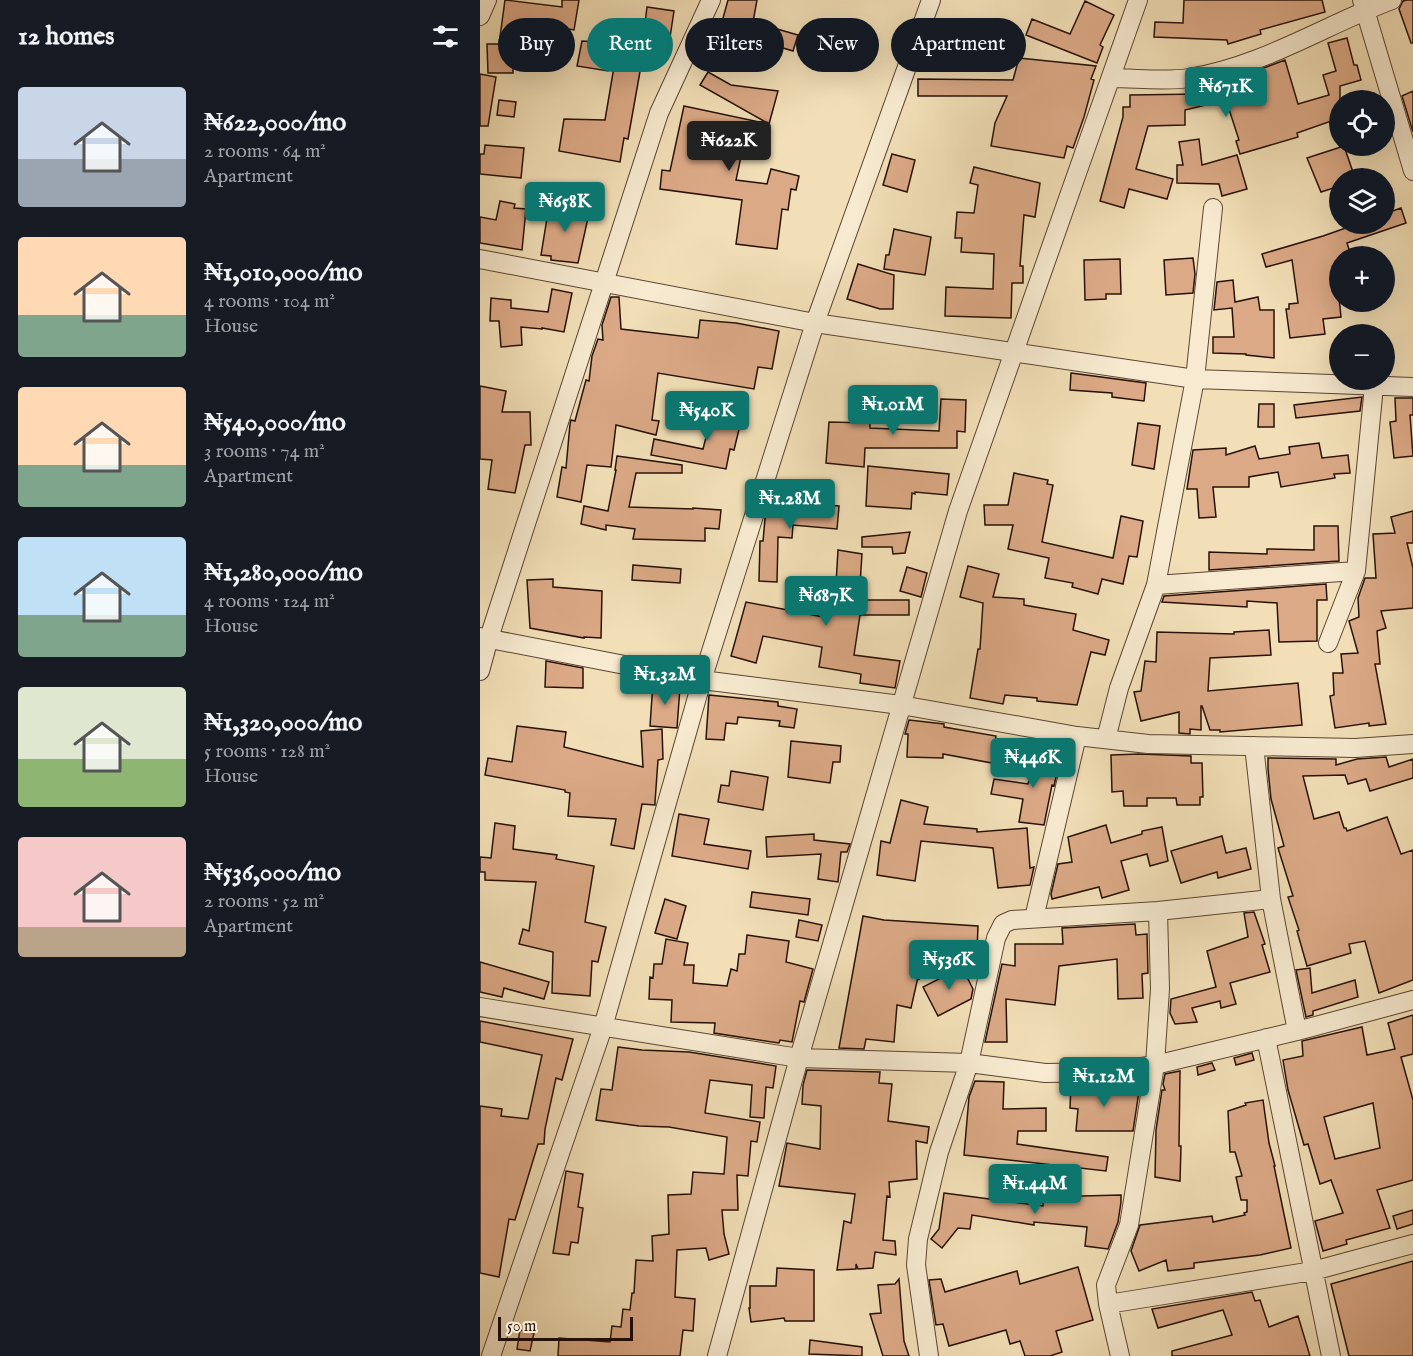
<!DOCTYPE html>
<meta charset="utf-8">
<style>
body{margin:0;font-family:"IM FELL English",serif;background:#242831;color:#f1f3f6;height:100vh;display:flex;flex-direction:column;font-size:22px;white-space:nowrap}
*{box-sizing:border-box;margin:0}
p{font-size:20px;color:#9ea1a6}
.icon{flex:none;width:33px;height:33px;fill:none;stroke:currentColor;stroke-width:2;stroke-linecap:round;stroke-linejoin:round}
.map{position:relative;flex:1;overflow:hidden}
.side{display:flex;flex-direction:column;background:#171b24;width:480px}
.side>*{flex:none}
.banner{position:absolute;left:18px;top:18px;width:570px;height:54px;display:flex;gap:12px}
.buttons{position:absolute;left:849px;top:90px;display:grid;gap:12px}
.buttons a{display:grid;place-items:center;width:66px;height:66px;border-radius:50%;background:#171b24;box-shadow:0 6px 24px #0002;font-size:30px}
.scale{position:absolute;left:18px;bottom:15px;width:135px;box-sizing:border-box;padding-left:6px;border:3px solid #271106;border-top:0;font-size:16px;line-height:21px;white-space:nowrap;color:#271106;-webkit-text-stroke:4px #f7ead0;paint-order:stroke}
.price{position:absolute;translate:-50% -51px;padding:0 14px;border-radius:6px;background:#0f766e;color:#fff;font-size:20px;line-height:39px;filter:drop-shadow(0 2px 3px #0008)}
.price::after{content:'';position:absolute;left:50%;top:36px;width:18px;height:14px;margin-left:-9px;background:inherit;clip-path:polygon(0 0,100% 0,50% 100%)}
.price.active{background:#222;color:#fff}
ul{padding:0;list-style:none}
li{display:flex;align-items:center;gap:18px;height:150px;padding:0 18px}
li span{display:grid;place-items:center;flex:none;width:168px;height:120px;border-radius:6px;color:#555}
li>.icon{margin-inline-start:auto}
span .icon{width:72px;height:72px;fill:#fffc;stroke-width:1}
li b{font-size:26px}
h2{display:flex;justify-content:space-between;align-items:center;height:72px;padding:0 18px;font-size:26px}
.pill{padding:0 21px;border-radius:27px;background:#171b24;box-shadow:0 6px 24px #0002;font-size:21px;line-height:54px}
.pill.active{background:#0f766e;color:#fff}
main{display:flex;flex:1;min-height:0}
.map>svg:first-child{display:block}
.building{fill:#dba986;stroke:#271106;stroke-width:1.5;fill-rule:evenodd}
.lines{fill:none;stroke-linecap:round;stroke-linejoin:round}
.minor-casing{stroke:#5a4432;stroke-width:20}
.minor{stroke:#f7ead0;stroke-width:18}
</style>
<main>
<section class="side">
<h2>12 homes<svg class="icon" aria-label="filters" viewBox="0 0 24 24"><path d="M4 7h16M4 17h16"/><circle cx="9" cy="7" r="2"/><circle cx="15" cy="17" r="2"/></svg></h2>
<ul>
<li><span style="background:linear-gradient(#c9d6e8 60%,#9aa5b1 0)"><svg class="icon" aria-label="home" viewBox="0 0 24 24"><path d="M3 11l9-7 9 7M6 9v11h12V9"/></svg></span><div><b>₦622,000/mo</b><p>2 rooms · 64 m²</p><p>Apartment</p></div></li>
<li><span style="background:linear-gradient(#ffd9b3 65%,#7fa58c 0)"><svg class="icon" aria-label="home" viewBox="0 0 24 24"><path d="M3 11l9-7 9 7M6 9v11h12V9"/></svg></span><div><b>₦1,010,000/mo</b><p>4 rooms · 104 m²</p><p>House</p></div></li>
<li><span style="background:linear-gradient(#ffd9b3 65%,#7fa58c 0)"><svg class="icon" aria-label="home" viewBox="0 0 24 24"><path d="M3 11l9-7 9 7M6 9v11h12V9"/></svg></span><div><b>₦540,000/mo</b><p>3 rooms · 74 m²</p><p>Apartment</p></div></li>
<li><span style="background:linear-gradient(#bfe0f5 65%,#7fa58c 0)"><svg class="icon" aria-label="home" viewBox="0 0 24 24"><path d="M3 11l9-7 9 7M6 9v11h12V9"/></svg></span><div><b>₦1,280,000/mo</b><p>4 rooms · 124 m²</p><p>House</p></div></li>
<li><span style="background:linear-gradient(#dfe7d0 60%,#8fb573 0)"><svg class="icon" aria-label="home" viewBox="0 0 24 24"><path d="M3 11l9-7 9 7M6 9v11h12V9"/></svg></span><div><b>₦1,320,000/mo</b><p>5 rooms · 128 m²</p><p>House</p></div></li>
<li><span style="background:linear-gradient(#f6c9c9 75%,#b9a48a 0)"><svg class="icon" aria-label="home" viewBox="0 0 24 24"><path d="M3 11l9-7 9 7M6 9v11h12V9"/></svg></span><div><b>₦536,000/mo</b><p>2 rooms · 52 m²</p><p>Apartment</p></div></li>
</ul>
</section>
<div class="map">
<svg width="933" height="1356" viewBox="0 0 933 1356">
<rect width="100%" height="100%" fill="#f2dfb7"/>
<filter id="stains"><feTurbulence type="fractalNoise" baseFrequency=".00333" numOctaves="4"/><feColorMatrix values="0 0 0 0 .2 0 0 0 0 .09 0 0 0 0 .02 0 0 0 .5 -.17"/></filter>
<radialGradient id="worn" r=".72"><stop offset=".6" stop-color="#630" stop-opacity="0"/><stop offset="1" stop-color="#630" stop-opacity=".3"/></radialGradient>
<path class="building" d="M 25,0 L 82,7 L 82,0 L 99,0 L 94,30 L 52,23 L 49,42 L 33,39 L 33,73 L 8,73 L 7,44 L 19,44 Z
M 248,0 L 277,0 L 273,22 L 318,35 L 313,51 L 240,29 Z
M 704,0 L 842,0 L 845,12 L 780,30 L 781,34 L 748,44 L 747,40 L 674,37 L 675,22 L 703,23 Z
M 927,0 L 933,0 L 933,43 L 931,43 L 919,9 L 923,1 Z
M 605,1 L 634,15 L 620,45 L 623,47 L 617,63 L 546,35 L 552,19 L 590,34 Z
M 167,7 L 194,11 L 189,44 L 163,40 Z
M 867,38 L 874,65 L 877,65 L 881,80 L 860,86 L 860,118 L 817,133 L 818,137 L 760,154 L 756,141 L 759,140 L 746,100 L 705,110 L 705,125 L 668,126 L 656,169 L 693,179 L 687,199 L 649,189 L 644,208 L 620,201 L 643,117 L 643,107 L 650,107 L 650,95 L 719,94 L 717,88 L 765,75 L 805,60 L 818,104 L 849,95 L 843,75 L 856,71 L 848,43 Z
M 102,41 L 131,43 L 128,71 L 97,66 Z
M 539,58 L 616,66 L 611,79 L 614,80 L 604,117 L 593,148 L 587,146 L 584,158 L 511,146 L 515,123 L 527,96 L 438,96 L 438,79 L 533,80 Z
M 135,61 L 161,66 L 148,139 L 144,138 L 140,162 L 79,151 L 84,119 L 125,120 Z
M 228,72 L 251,85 L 298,91 L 289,124 L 220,85 Z
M 0,74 L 16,77 L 8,126 L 0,126 Z
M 933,91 L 933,132 L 922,96 Z
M 19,100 L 36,102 L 34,117 L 17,115 Z
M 204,106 L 289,124 L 282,152 L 263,147 L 256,180 L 287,184 L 291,169 L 319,176 L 316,190 L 311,189 L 308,210 L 302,209 L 297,249 L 256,244 L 262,200 L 180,189 L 182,170 L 190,171 Z
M 719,139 L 722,165 L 757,155 L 767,189 L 742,196 L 739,184 L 697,183 L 697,165 L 703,165 L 699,142 Z
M 5,145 L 44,148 L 41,178 L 0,174 L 0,154 L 4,154 Z
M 864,146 L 875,178 L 860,178 L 860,186 L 841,192 L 827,158 Z
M 412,154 L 435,160 L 427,192 L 403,185 Z
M 494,167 L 560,183 L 555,217 L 544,215 L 540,266 L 543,266 L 543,283 L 532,283 L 531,318 L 465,316 L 466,287 L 513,289 L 514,254 L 481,252 L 482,238 L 475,238 L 477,212 L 494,213 L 498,185 L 490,183 Z
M 97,197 L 100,217 L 108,218 L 98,263 L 71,260 L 71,256 L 61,255 L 68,212 L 82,214 L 80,199 Z
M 20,201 L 35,204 L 34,208 L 46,209 L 42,250 L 0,243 L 0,217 L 16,220 Z
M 921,208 L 926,223 L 867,243 L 871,256 L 860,256 L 860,287 L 858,287 L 861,317 L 843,319 L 845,334 L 810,338 L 806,309 L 809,309 L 809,304 L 818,303 L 812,260 L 786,267 L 782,254 L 843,236 L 877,224 L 904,224 L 904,214 Z
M 414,229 L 451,237 L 445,275 L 404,269 L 406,255 L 409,255 Z
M 713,258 L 715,274 L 713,293 L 686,295 L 684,260 Z
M 640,259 L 641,294 L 626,294 L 626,299 L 605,300 L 604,260 Z
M 378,264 L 414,275 L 413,309 L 400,309 L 367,299 Z
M 753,280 L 755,302 L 778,297 L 780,310 L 794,310 L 794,358 L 766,355 L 766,354 L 733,353 L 733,337 L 754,337 L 752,308 L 734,310 L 737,282 Z
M 72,289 L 92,293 L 84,332 L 62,328 L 62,329 L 41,327 L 42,345 L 21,347 L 19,321 L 10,321 L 11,298 L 31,300 L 31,308 L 68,312 Z
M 131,297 L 139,297 L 141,329 L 218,338 L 220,320 L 256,323 L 299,331 L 292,369 L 278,367 L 274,389 L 178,373 L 172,420 L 179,421 L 176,435 L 136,425 L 131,467 L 107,465 L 101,502 L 77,497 L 82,467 L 86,468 L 90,424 L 91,420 L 95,421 L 106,380 L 109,381 L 112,356 L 118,339 L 123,340 L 122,325 Z
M 591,373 L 666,383 L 664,401 L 632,397 L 632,393 L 590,390 Z
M 0,386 L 26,391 L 22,412 L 50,412 L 51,445 L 45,445 L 35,493 L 8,489 L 12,460 L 0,459 Z
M 882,397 L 880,411 L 816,418 L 814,405 Z
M 915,398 L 933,398 L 933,415 L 930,415 L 933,456 L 914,458 L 910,422 L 916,421 Z
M 461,399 L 486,400 L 485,432 L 477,431 L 477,448 L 385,448 L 384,467 L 346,463 L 349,422 L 390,423 L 390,428 L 459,431 Z
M 779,404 L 794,404 L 794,427 L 778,427 Z
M 234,406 L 263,413 L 254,450 L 250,449 L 246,469 L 171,455 L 174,439 L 223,449 Z
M 658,423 L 680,426 L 674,469 L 652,465 Z
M 839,443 L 842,458 L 868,455 L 870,473 L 854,474 L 855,478 L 801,487 L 798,472 L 769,477 L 769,487 L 733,487 L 736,517 L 719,518 L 717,489 L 707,489 L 713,450 L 746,448 L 746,455 L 775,446 L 779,459 L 810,454 L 809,447 Z
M 137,456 L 202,465 L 202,473 L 156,473 L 149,507 L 213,509 L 213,508 L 241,510 L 239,529 L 225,528 L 225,541 L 153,539 L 155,529 L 126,525 L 126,530 L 101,524 L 104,506 L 128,511 L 136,470 L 135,470 Z
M 388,466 L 469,474 L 467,495 L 435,492 L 435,494 L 432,493 L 431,509 L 386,506 Z
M 534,473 L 568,480 L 567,484 L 573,485 L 562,542 L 633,558 L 641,516 L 663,521 L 657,557 L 649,556 L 643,584 L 622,579 L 618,594 L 592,587 L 593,583 L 565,578 L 569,558 L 528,549 L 533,525 L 505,525 L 504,505 L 528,505 Z
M 290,501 L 359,506 L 357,529 L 313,525 L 312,538 L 298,537 L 297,582 L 279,581 L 280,541 L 283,541 L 285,519 Z
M 933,511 L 933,543 L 927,543 L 933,568 L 933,608 L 901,611 L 906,628 L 897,631 L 900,664 L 895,664 L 906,724 L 889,726 L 889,723 L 855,728 L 850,696 L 854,695 L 853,673 L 863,673 L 861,654 L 878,653 L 869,621 L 879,617 L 878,598 L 885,578 L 896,578 L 893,534 L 915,533 L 911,517 Z
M 834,526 L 858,526 L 859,561 L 729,570 L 729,552 L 787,554 L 787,549 L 834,550 Z
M 430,532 L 425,553 L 413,554 L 412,547 L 382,547 L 382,537 Z
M 358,550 L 382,554 L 379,600 L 429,600 L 429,615 L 380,615 L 374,655 L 420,661 L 415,688 L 380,683 L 381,674 L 339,667 L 342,647 L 283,636 L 276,663 L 251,656 L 266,602 L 349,618 L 356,584 Z
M 153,565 L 201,569 L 200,583 L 152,580 Z
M 488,566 L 519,574 L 513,597 L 544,599 L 544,605 L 596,614 L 593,630 L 629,640 L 625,655 L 611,652 L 597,705 L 557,701 L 557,698 L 525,695 L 523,704 L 490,698 L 498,649 L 500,649 L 503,603 L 480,597 Z
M 427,567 L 447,573 L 441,597 L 420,591 Z
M 73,579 L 73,587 L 122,591 L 121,638 L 104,637 L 104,638 L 50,628 L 47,580 Z
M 846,584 L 847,600 L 837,600 L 837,641 L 799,642 L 797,603 L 767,601 L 767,607 L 682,602 L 684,596 Z
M 789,630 L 791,655 L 730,658 L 728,691 L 818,683 L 822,725 L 740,732 L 740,730 L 730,730 L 722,706 L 721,706 L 721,730 L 710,729 L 710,734 L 699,733 L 699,712 L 661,721 L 654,692 L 661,691 L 665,661 L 676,662 L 677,632 L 754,634 L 754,632 Z
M 66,661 L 103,668 L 103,688 L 65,687 Z
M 173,682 L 200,687 L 197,728 L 170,726 Z
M 229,695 L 298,702 L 298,706 L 317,709 L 314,728 L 299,726 L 300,721 L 258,717 L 257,724 L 246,723 L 244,740 L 226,739 Z
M 429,720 L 464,724 L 464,727 L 516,736 L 512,763 L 463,754 L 463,758 L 427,757 L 428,734 L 425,734 Z
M 37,726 L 86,732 L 84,747 L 163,767 L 161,731 L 182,729 L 183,759 L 178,760 L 175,802 L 175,805 L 162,804 L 154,849 L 131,845 L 136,819 L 88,816 L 90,793 L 85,792 L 85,790 L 5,775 L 8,758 L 32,762 Z
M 311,741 L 361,746 L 360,762 L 353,762 L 350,783 L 308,777 Z
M 572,743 L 583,745 L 574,786 L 572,785 L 564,825 L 539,822 L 543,799 L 511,794 L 514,779 L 548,784 L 553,766 L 566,769 Z
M 660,754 L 711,756 L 711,763 L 722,763 L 723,797 L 720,797 L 720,805 L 697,805 L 696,798 L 667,798 L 667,806 L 644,806 L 643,791 L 632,792 L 631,755 Z
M 906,757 L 909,767 L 933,759 L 933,778 L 890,791 L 886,779 L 868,784 L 865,775 L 823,776 L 834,819 L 859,812 L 864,828 L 866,828 L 867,831 L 907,817 L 921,854 L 933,850 L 933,980 L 899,993 L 885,941 L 869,944 L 871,953 L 827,966 L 817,931 L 819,930 L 808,897 L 813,896 L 798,848 L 804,846 L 791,799 L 788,769 L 788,758 L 856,759 L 856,765 L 877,759 Z
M 251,771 L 288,777 L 283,810 L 238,802 L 241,785 L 249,786 Z
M 421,800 L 448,807 L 444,824 L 497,829 L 497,832 L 547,828 L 550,868 L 554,867 L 550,885 L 518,888 L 513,848 L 441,841 L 435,881 L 397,875 L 401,841 L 410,843 Z
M 199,814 L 229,819 L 224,844 L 271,851 L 268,869 L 192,856 Z
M 15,823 L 35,826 L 33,849 L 77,855 L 76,859 L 114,866 L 105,922 L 126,927 L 118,962 L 112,961 L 110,996 L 72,993 L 73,952 L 39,944 L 43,929 L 49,931 L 56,882 L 5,880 L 5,872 L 0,872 L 0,857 L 11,858 Z
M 626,825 L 631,843 L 662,834 L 662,831 L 682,827 L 688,861 L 670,866 L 667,854 L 641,861 L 649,890 L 622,898 L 619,887 L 572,899 L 571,894 L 578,864 L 592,862 L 588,837 Z
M 334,834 L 334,840 L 370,844 L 367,852 L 361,852 L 358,882 L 338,879 L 341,854 L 287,857 L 286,837 Z
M 742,836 L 746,853 L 766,848 L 771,869 L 738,878 L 737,872 L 701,883 L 691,851 Z
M 272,892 L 330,899 L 328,915 L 270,907 Z
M 185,899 L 206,906 L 197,939 L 175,933 Z
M 774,912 L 785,944 L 782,945 L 790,972 L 750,983 L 756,1004 L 741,1008 L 740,1001 L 712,1008 L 717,1022 L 695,1024 L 690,1013 L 691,999 L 736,987 L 727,951 L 768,937 L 764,913 Z
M 383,916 L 404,920 L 498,926 L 497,950 L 444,948 L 439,980 L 438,977 L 431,1008 L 417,1005 L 414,1042 L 386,1039 L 384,1049 L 359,1048 Z
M 319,920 L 342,925 L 338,941 L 316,937 Z
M 655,924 L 656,935 L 667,934 L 668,973 L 662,974 L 663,998 L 638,999 L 637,959 L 579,966 L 575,1005 L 526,999 L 527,1042 L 505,1042 L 522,964 L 535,966 L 535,944 L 583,944 L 582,928 Z
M 267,935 L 309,941 L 306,962 L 333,969 L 324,1002 L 320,1001 L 312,1042 L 300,1040 L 299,1043 L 234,1033 L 235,1023 L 191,1022 L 192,1000 L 169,999 L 170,977 L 173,978 L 174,964 L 182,964 L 186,939 L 208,943 L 204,965 L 214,965 L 213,983 L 247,986 L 251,969 L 257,971 L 259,954 L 265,954 Z
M 0,962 L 69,982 L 64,999 L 24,988 L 22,997 L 0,992 Z
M 482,967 L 493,989 L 491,999 L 458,1016 L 443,987 Z
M 830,968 L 832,993 L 875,980 L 878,997 L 833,1011 L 833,1015 L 826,1017 L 816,970 Z
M 933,1015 L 933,1054 L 921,1057 L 933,1100 L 933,1180 L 897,1190 L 910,1228 L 866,1240 L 867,1244 L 843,1251 L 835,1221 L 863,1213 L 851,1180 L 840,1184 L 828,1144 L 824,1145 L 808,1090 L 803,1060 L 823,1056 L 822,1041 L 882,1027 L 887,1055 L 915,1049 L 908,1023 ZM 893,1103 L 900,1148 L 855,1159 L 844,1117 Z
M 0,1021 L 93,1039 L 82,1080 L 76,1078 L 65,1129 L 64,1144 L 58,1144 L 35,1220 L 29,1219 L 19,1277 L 0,1273 L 0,1106 L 22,1109 L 21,1116 L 48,1119 L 62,1055 L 0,1042 Z
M 138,1047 L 162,1050 L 209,1052 L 296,1066 L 293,1088 L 286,1087 L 284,1118 L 270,1117 L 272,1085 L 230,1080 L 225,1113 L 280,1122 L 277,1142 L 271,1141 L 268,1176 L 257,1175 L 258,1210 L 242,1210 L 244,1234 L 249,1254 L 229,1260 L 226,1248 L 197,1250 L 195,1297 L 215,1299 L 213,1331 L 203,1330 L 200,1356 L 78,1356 L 79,1338 L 130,1342 L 132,1326 L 141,1327 L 143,1309 L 150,1310 L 152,1293 L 154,1293 L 156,1260 L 173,1261 L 172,1236 L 189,1234 L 188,1195 L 211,1194 L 213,1172 L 244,1174 L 247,1137 L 189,1127 L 159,1126 L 116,1120 L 121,1089 L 132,1090 Z
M 772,1053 L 774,1060 L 756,1065 L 754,1058 Z
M 732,1063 L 735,1070 L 718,1075 L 717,1067 Z
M 327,1070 L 400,1072 L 399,1083 L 412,1084 L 408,1121 L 449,1127 L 447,1143 L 436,1141 L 437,1179 L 409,1182 L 410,1197 L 407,1196 L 403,1240 L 415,1241 L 416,1255 L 395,1252 L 393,1268 L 378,1269 L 376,1264 L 376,1269 L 357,1270 L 364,1221 L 371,1223 L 375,1194 L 299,1186 L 307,1143 L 340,1149 L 341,1106 L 322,1104 L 323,1085 Z
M 700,1071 L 699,1146 L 701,1146 L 700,1181 L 675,1177 L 676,1130 L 682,1090 L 685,1090 L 683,1084 L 685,1074 Z
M 495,1081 L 524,1082 L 523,1109 L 566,1108 L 566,1131 L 538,1131 L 537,1144 L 628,1157 L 626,1171 L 484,1155 L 489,1097 Z
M 591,1084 L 631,1087 L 630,1091 L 659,1091 L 653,1131 L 596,1131 L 598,1109 L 590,1108 Z
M 783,1100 L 789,1143 L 795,1166 L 794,1166 L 811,1248 L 780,1255 L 714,1263 L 714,1268 L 688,1271 L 686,1260 L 659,1271 L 651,1251 L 660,1225 L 732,1216 L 733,1222 L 765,1215 L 764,1213 L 767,1212 L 767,1200 L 761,1200 L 756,1177 L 762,1176 L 755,1152 L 750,1152 L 748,1111 L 766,1105 L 765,1103 Z
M 86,1171 L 103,1174 L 98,1207 L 103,1208 L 98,1243 L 91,1242 L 89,1255 L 73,1253 Z
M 464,1193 L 563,1206 L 563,1197 L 641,1195 L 641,1202 L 638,1222 L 628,1249 L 605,1246 L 607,1227 L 554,1222 L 554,1225 L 492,1215 L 490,1229 L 478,1228 L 462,1248 L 451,1239 L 459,1229 Z
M 933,1210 L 933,1224 L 917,1229 L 913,1216 Z
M 933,1261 L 933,1356 L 869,1356 L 851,1284 Z
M 598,1267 L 613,1320 L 576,1331 L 582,1352 L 570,1356 L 545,1356 L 540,1341 L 530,1344 L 526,1330 L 469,1346 L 463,1324 L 456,1325 L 449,1280 L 461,1279 L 465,1292 L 537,1271 L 540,1284 Z
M 297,1268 L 334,1270 L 334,1321 L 305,1321 L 304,1318 L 271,1322 L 269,1308 L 270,1308 L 270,1286 L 296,1286 Z
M 419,1279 L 424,1341 L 429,1356 L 403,1356 L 390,1314 L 401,1313 L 398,1285 L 415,1284 Z
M 772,1292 L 775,1301 L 780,1300 L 789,1327 L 818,1316 L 830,1356 L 692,1356 L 692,1351 L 752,1335 L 743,1310 L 678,1328 L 672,1309 Z
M 40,1330 L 54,1333 L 50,1351 L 37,1349 Z
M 330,1340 L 382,1347 L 382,1356 L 329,1354 Z"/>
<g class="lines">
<g class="minor-casing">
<path id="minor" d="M 882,0 L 933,171
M 0,16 L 7,0
M 631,78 C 656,78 685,82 709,78 C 781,67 845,25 912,0
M 0,259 L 335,323 L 715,379 L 933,387
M 676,585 L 876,571
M 0,637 L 222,680 L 421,705 L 597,736 L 668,744 L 875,748 L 933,744
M 848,643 L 876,571 L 894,386
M 0,671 L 9,638 L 179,113 L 231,0
M 626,739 L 639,688 L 676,585 L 715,379 L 733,208
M 774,746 L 791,899 L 817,1031
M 554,918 L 597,736
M 0,1007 L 319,1058 L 489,1063 L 565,1073 L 629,1072 L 675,1065 L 817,1031 L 933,1000
M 786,1038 L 851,1356
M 628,1304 L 833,1271 L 933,1244
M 11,1356 L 123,1027 L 222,680 L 335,323 L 451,0
M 237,1356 L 319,1058 L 478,511 L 658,0
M 449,1356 L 436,1265 L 438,1239 L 459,1152 L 489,1063 L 516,938 L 523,924 L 532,920 L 678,911 L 791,899
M 640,1356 L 628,1304 L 626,1285 L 649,1225 L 675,1065 L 680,989 L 678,911"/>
</g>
<use href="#minor" class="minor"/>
</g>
<rect width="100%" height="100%" filter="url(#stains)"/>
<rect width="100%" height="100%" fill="url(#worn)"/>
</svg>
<div class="buttons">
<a><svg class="icon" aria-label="locate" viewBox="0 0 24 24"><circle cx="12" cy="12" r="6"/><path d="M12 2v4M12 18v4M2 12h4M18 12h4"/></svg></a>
<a><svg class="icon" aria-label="layers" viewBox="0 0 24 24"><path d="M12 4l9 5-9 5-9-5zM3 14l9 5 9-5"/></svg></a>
<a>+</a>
<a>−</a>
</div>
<div class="scale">50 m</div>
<b class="price" style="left:746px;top:118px">₦671K</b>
<b class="price active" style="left:249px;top:172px">₦622K</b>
<b class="price" style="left:85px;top:233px">₦658K</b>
<b class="price" style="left:413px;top:436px">₦1.01M</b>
<b class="price" style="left:227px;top:442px">₦540K</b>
<b class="price" style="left:310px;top:530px">₦1.28M</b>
<b class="price" style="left:346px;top:627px">₦687K</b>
<b class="price" style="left:185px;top:706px">₦1.32M</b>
<b class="price" style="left:553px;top:789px">₦446K</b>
<b class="price" style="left:469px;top:991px">₦536K</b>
<b class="price" style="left:624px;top:1108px">₦1.12M</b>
<b class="price" style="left:555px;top:1215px">₦1.44M</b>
<div class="banner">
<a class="pill">Buy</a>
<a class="pill active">Rent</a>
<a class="pill">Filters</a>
<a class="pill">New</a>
<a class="pill">Apartment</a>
</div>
</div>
</main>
